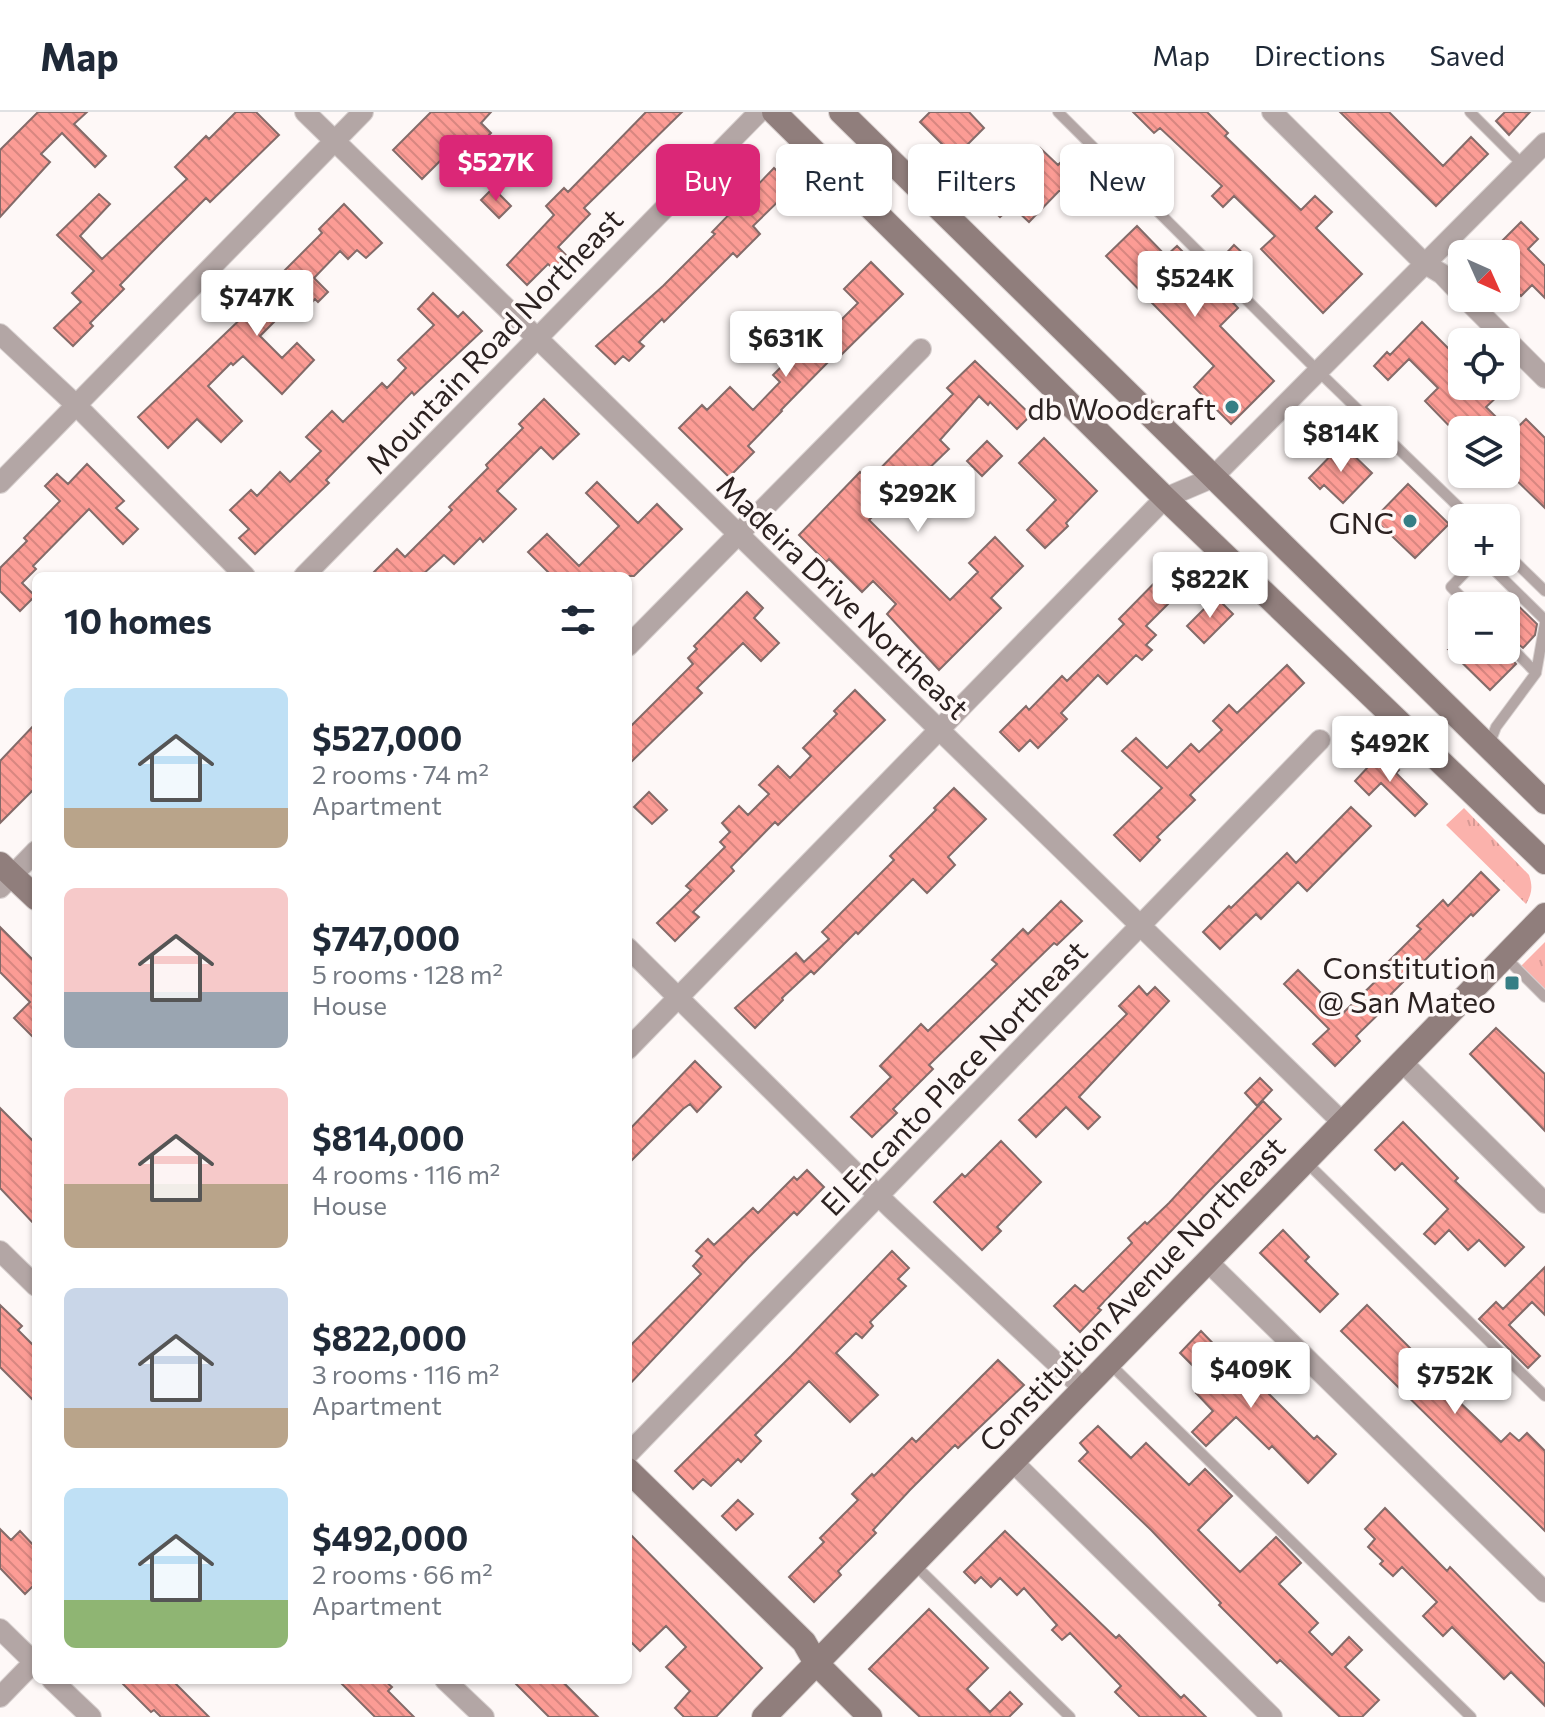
<!DOCTYPE html>
<meta charset="utf-8">
<style>
body{margin:0;font-family:Commissioner,sans-serif;background:#f2f2f3;color:#1f2937;height:100vh;display:flex;flex-direction:column;font-size:30px;white-space:nowrap}
*{box-sizing:border-box;margin:0}
p{font-size:26px;color:#747a83}
.icon{flex:none;width:44px;height:44px;fill:none;stroke:currentColor;stroke-width:2;stroke-linecap:round;stroke-linejoin:round}
.map{position:relative;flex:1;overflow:hidden}
.drawer{position:absolute;left:32px;top:460px;width:600px;height:1112px;display:flex;flex-direction:column;background:#fff;border-radius:12px;box-shadow:0 2px 6px #0004}
.drawer>*{flex:none}
.banner{position:absolute;left:656px;top:32px;width:760px;height:72px;display:flex;gap:16px}
.needle{width:52px;rotate:135deg}
.controls{position:absolute;left:1448px;top:128px;display:grid;gap:16px}
.controls a{display:grid;place-items:center;width:72px;height:72px;border-radius:12px;background:#fff;box-shadow:0 2px 6px #0004;font-size:40px}
.price{position:absolute;translate:-50% -68px;padding:0 18px;border-radius:8px;background:#fff;color:#222;font-size:26px;line-height:52px;filter:drop-shadow(0 2px 4px #0008)}
.price::after{content:'';position:absolute;left:50%;top:48px;width:24px;height:18px;margin-left:-12px;background:inherit;clip-path:polygon(0 0,100% 0,50% 100%)}
.price.on{background:#db2777;color:#fff}
ul{padding:0;list-style:none}
li{display:flex;align-items:center;gap:24px;height:200px;padding:0 32px}
li span{display:grid;place-items:center;flex:none;width:224px;height:160px;border-radius:12px;color:#555}
li>.icon{margin-inline-start:auto}
span .icon{width:96px;height:96px;fill:#fffc;stroke-width:1}
li b{font-size:34px}
h2{display:flex;justify-content:space-between;align-items:center;height:96px;padding:0 32px;font-size:34px}
.chip{padding:0 28px;border-radius:12px;background:#fff;box-shadow:0 2px 6px #0004;font-size:28px;line-height:72px}
.chip.on{background:#db2777;color:#fff}
header{display:flex;align-items:center;gap:48px;box-sizing:border-box;height:112px;padding:0 40px;background:#fff;border-bottom:2px solid #e0e1e3}
header strong{font-size:38px}
nav{display:flex;gap:44px;margin-inline-start:auto;font-size:28px}
.map>svg:first-child{display:block}
.park{fill:url(#park-tufts)}
.building{fill:url(#building-back-hatch);stroke:#846b69;stroke-width:2}
.lines{fill:none;stroke-linecap:round;stroke-linejoin:round}
.lane-casing{stroke:#d8d1d0;stroke-width:12}
.street-casing{stroke:#d8d1d0;stroke-width:22}
.secondary-casing{stroke:#d8d1d0;stroke-width:26}
.lane{stroke:#b3a6a5;stroke-width:10}
.street{stroke:#b3a6a5;stroke-width:20}
.secondary{stroke:#907e7c;stroke-width:24}
.poi-dot{fill:#367e85;stroke:#fef8f7;stroke-width:3}
.labels{text-anchor:middle;dominant-baseline:central;stroke-width:7;stroke-linejoin:round;paint-order:stroke}
.street-label{font-size:30px;fill:#2c2221;stroke:#fef8f7}
.poi-label{font-size:30px;fill:#2c2221;stroke:#fef8f7;text-anchor:end}
</style>
<header>
<strong>Map</strong>
<nav><a>Map</a><a>Directions</a><a>Saved</a></nav>
</header>
<div class="map">
<svg width="1545" height="1605" viewBox="0 0 1545 1605">
<defs>
<pattern id="park-tufts" width="24" height="20" patternUnits="userSpaceOnUse" patternTransform="scale(2)"><rect width="24" height="20" fill="#fbb2ac"/><path d="M3 7l-1-3M5 7V3M7 7l1-3M15 17l-1-3M17 17v-4M19 17l1-3" fill="none" stroke="#d79994"/></pattern>
<pattern id="building-back-hatch" width="6" height="6" patternUnits="userSpaceOnUse" patternTransform="scale(2)"><rect width="6" height="6" fill="#fc9c95"/><path d="M-1 5l2 2M0 0l6 6M5-1l2 2" fill="none" stroke="#d88680"/></pattern>
</defs>
<rect width="100%" height="100%" fill="#fef8f7"/>
<path class="park" d="M 1464,696 L 1529,763 C 1533,775 1532,781 1526,792 L 1446,713 Z
M 1545,830 L 1545,881 L 1519,856 Z"/>
<path class="building" d="M 38,0 L 87,0 L 74,12 L 106,44 L 95,55 L 62,21 L 41,42 L 50,50 L 0,105 L 0,38 Z
M 236,0 L 256,0 L 279,23 L 210,90 L 206,86 L 159,133 L 120,173 L 124,177 L 90,211 L 93,214 L 73,234 L 54,216 L 81,190 L 72,181 L 94,159 L 57,123 L 99,82 L 110,92 L 80,124 L 102,147 L 187,67 L 175,55 L 206,24 L 209,27 Z
M 431,0 L 491,0 L 481,11 L 491,21 L 486,26 L 511,51 L 492,71 L 454,35 L 422,67 L 393,38 Z
M 646,0 L 682,0 L 584,96 L 590,102 L 558,135 L 570,147 L 557,160 L 548,152 L 527,173 L 507,153 L 554,103 L 546,94 L 564,76 L 568,80 Z
M 930,0 L 969,0 L 984,16 L 955,45 L 920,10 Z
M 1133,0 L 1207,0 L 1228,21 L 1225,24 L 1301,98 L 1315,84 L 1332,100 L 1316,116 L 1362,162 L 1323,201 L 1261,137 L 1275,124 L 1234,84 L 1223,95 L 1212,84 L 1222,74 L 1160,16 L 1154,21 Z
M 1340,0 L 1389,0 L 1443,54 L 1471,25 L 1488,42 L 1436,94 Z
M 1505,0 L 1530,0 L 1509,23 L 1496,9 Z
M 1040,36 L 1058,53 L 1068,43 L 1073,48 L 1082,38 L 1118,73 L 1099,92 L 1084,78 L 1059,79 L 1029,110 L 1012,94 L 1000,105 L 986,91 Z
M 774,56 L 793,75 L 753,114 L 760,122 L 737,145 L 733,141 L 664,210 L 662,207 L 639,230 L 644,234 L 629,249 L 623,244 L 615,252 L 596,234 L 663,174 L 715,122 L 712,120 Z
M 493,76 L 511,94 L 499,106 L 481,88 Z
M 344,92 L 382,131 L 366,146 L 357,138 L 348,147 L 340,139 L 314,166 L 328,180 L 318,190 L 315,187 L 299,204 L 289,195 L 260,224 L 282,246 L 297,231 L 314,248 L 282,282 L 243,244 L 233,253 L 231,251 L 208,274 L 242,309 L 221,330 L 197,307 L 168,336 L 138,305 L 252,196 L 287,160 L 285,158 L 322,121 L 319,117 Z
M 1521,110 L 1538,127 L 1528,137 L 1545,154 L 1545,186 L 1532,173 L 1521,184 L 1506,169 L 1506,142 L 1489,142 Z
M 1137,114 L 1166,144 L 1177,134 L 1205,162 L 1207,160 L 1221,174 L 1219,176 L 1238,196 L 1220,214 L 1274,269 L 1231,312 L 1194,275 L 1214,254 L 1106,144 Z
M 1234,133 L 1248,146 L 1232,162 L 1219,149 Z
M 871,150 L 903,182 L 838,246 L 835,243 L 781,298 L 782,299 L 748,334 L 754,340 L 729,365 L 679,316 L 702,293 L 707,298 L 730,275 L 753,298 L 780,270 L 773,263 L 800,236 L 807,242 L 858,191 L 844,177 Z
M 433,181 L 458,205 L 463,200 L 482,219 L 414,283 L 412,280 L 326,368 L 329,371 L 255,442 L 239,426 L 249,417 L 230,398 L 251,378 L 257,384 L 280,360 L 290,370 L 321,339 L 306,325 L 332,299 L 343,310 L 382,271 L 387,276 L 406,256 L 398,248 L 434,213 L 418,197 Z
M 1422,210 L 1458,246 L 1449,255 L 1462,268 L 1462,274 L 1492,274 L 1500,282 L 1486,295 L 1509,318 L 1462,318 L 1458,323 L 1425,289 L 1438,276 L 1409,247 L 1388,268 L 1374,254 L 1387,240 L 1390,243 Z
M 975,249 L 1031,303 L 1017,317 L 990,290 L 988,293 L 979,284 L 940,328 L 949,337 L 919,366 L 912,359 L 886,385 L 889,388 L 869,408 L 950,488 L 978,460 L 969,451 L 995,425 L 1023,454 L 991,486 L 1001,496 L 939,558 L 887,502 L 896,492 L 873,469 L 862,480 L 829,447 L 826,450 L 799,423 L 860,360 L 869,368 L 953,282 L 947,276 Z
M 544,287 L 579,322 L 553,347 L 541,335 L 497,379 L 516,397 L 483,430 L 480,426 L 454,452 L 444,443 L 421,464 L 370,464 L 397,437 L 405,445 L 452,398 L 449,395 L 488,356 L 486,353 L 523,316 L 519,312 Z
M 1526,307 L 1545,326 L 1545,396 L 1506,358 L 1506,327 Z
M 1044,326 L 1097,379 L 1066,411 L 1068,414 L 1045,436 L 1027,418 L 1056,388 L 1019,351 Z
M 987,329 L 1002,344 L 982,364 L 967,349 Z
M 1342,332 L 1372,361 L 1343,391 L 1324,373 L 1320,377 L 1309,366 Z
M 87,352 L 124,389 L 116,396 L 138,417 L 123,432 L 89,397 L 33,454 L 36,457 L 22,471 L 35,484 L 20,499 L 0,479 L 0,456 L 27,429 L 24,426 L 60,389 L 45,374 L 57,362 L 68,372 Z
M 597,370 L 638,411 L 657,392 L 682,417 L 634,464 L 552,464 L 528,440 L 547,422 L 579,454 L 619,414 L 586,381 Z
M 1408,372 L 1449,412 L 1415,446 L 1374,407 Z
M 1179,446 L 1197,463 L 1146,514 L 1156,523 L 1146,533 L 1152,538 L 1142,548 L 1136,543 L 1107,572 L 1098,563 L 1061,601 L 1067,607 L 1038,636 L 1030,628 L 1019,639 L 1000,620 L 1026,594 L 1029,598 L 1062,564 L 1067,569 L 1124,512 L 1119,507 Z
M 747,480 L 763,496 L 754,506 L 779,531 L 761,549 L 743,531 L 697,576 L 702,581 L 628,653 L 628,617 L 693,552 L 688,546 L 697,537 L 694,534 Z
M 1506,482 L 1537,512 L 1535,523 L 1523,536 L 1506,522 Z
M 1216,485 L 1233,502 L 1204,531 L 1187,514 Z
M 1449,538 L 1503,538 L 1516,552 L 1490,578 Z
M 1287,553 L 1304,571 L 1190,683 L 1195,688 L 1157,725 L 1160,728 L 1140,749 L 1114,723 L 1162,676 L 1122,639 L 1136,626 L 1167,656 L 1191,632 L 1199,640 L 1222,618 L 1213,609 L 1229,593 L 1237,601 Z
M 855,578 L 885,608 L 778,713 L 775,710 L 731,755 L 734,759 L 693,800 L 699,805 L 675,829 L 657,811 L 691,778 L 686,774 L 725,735 L 720,730 L 730,720 L 722,711 L 739,694 L 748,703 L 769,682 L 759,673 L 778,654 L 790,666 L 811,644 L 803,636 L 837,602 L 834,599 Z
M 36,611 L 36,675 L 0,711 L 0,649 Z
M 1381,641 L 1399,658 L 1396,661 L 1427,692 L 1415,704 L 1381,671 L 1369,683 L 1355,669 Z
M 954,676 L 986,707 L 948,745 L 955,753 L 927,781 L 913,767 L 858,822 L 856,820 L 814,862 L 811,859 L 782,886 L 783,888 L 755,916 L 735,896 L 796,841 L 804,850 L 829,827 L 822,820 L 894,748 L 890,744 L 936,698 L 934,696 Z
M 649,680 L 667,698 L 652,712 L 634,695 Z
M 1351,695 L 1371,714 L 1307,779 L 1298,770 L 1261,807 L 1256,802 L 1220,837 L 1203,820 L 1229,794 L 1231,796 L 1287,741 L 1296,751 Z
M 1481,760 L 1499,778 L 1473,804 L 1471,802 L 1391,882 L 1395,886 L 1356,924 L 1360,929 L 1335,954 L 1313,932 L 1329,917 L 1284,872 L 1298,858 L 1342,902 L 1384,861 L 1380,858 L 1421,817 L 1417,814 L 1443,788 L 1448,794 Z
M 1061,789 L 1082,809 L 1057,833 L 1054,831 L 929,953 L 933,957 L 893,997 L 897,1001 L 872,1025 L 851,1005 L 891,965 L 880,954 L 921,912 L 928,919 L 997,852 L 992,848 L 1023,817 L 1028,822 Z
M 0,815 L 36,851 L 36,928 L 14,906 L 30,890 L 0,860 Z
M 1139,874 L 1147,883 L 1155,875 L 1169,889 L 1079,985 L 1100,1005 L 1088,1017 L 1066,995 L 1036,1025 L 1019,1008 L 1127,902 L 1119,894 Z
M 1496,916 L 1545,962 L 1545,1019 L 1470,942 Z
M 695,949 L 721,975 L 697,1000 L 690,992 L 683,997 L 628,1052 L 628,1019 Z
M 1260,966 L 1272,978 L 1257,994 L 1245,981 Z
M 1263,989 L 1281,1007 L 1210,1078 L 1098,1196 L 1101,1198 L 1080,1220 L 1054,1194 L 1075,1173 L 1083,1180 L 1132,1131 L 1128,1126 L 1145,1110 L 1147,1112 L 1169,1091 Z
M 0,996 L 36,1032 L 36,1114 L 0,1076 Z
M 1403,1010 L 1458,1066 L 1455,1069 L 1524,1135 L 1505,1154 L 1479,1128 L 1468,1138 L 1449,1118 L 1435,1132 L 1424,1122 L 1448,1097 L 1402,1051 L 1395,1058 L 1375,1038 Z
M 1001,1029 L 1041,1070 L 997,1115 L 1001,1119 L 982,1138 L 934,1090 L 962,1062 L 965,1065 Z
M 807,1058 L 824,1075 L 797,1103 L 794,1100 L 748,1146 L 628,1274 L 628,1236 L 701,1162 L 693,1154 L 702,1144 L 696,1139 L 708,1127 L 714,1133 L 753,1096 L 758,1101 L 794,1065 L 797,1068 Z
M 1283,1118 L 1309,1145 L 1305,1149 L 1338,1182 L 1320,1200 L 1260,1141 Z
M 892,1139 L 909,1156 L 898,1167 L 906,1174 L 870,1210 L 873,1214 L 862,1226 L 856,1221 L 836,1241 L 878,1283 L 850,1310 L 809,1269 L 755,1323 L 761,1329 L 741,1350 L 738,1347 L 711,1374 L 703,1367 L 693,1377 L 675,1359 L 791,1244 Z
M 1545,1155 L 1545,1203 L 1532,1190 L 1509,1213 L 1540,1244 L 1528,1256 L 1479,1207 L 1496,1190 L 1503,1197 Z
M 0,1193 L 22,1214 L 18,1218 L 36,1236 L 36,1291 L 0,1255 Z
M 1367,1193 L 1425,1251 L 1422,1254 L 1501,1330 L 1510,1321 L 1519,1329 L 1527,1321 L 1545,1339 L 1545,1419 L 1341,1219 Z
M 1201,1219 L 1229,1248 L 1232,1245 L 1314,1327 L 1317,1324 L 1336,1342 L 1308,1371 L 1272,1334 L 1269,1337 L 1236,1305 L 1206,1334 L 1192,1320 L 1213,1299 L 1196,1281 L 1208,1269 L 1180,1241 Z
M 998,1248 L 1024,1273 L 958,1336 L 955,1333 L 910,1378 L 873,1418 L 876,1421 L 838,1459 L 841,1463 L 814,1490 L 789,1465 L 824,1430 L 820,1426 L 858,1388 L 852,1382 L 872,1362 L 874,1364 L 912,1326 L 916,1330 Z
M 1098,1314 L 1131,1346 L 1146,1331 L 1189,1373 L 1205,1357 L 1232,1384 L 1198,1418 L 1240,1460 L 1276,1425 L 1301,1451 L 1279,1472 L 1318,1511 L 1309,1520 L 1332,1543 L 1349,1525 L 1362,1538 L 1345,1555 L 1379,1588 L 1362,1605 L 1340,1605 L 1280,1548 L 1277,1551 L 1219,1493 L 1221,1491 L 1151,1418 L 1079,1349 L 1088,1340 L 1080,1331 Z
M 738,1388 L 753,1402 L 736,1418 L 722,1404 Z
M 1385,1396 L 1447,1459 L 1450,1455 L 1545,1552 L 1545,1594 L 1511,1560 L 1504,1567 L 1452,1515 L 1443,1524 L 1423,1504 L 1437,1490 L 1402,1455 L 1393,1464 L 1380,1452 L 1383,1449 L 1368,1435 L 1375,1427 L 1365,1417 Z
M 0,1417 L 11,1428 L 20,1419 L 36,1436 L 36,1471 L 25,1482 L 0,1456 Z
M 1005,1419 L 1116,1526 L 1119,1523 L 1181,1586 L 1184,1583 L 1206,1605 L 1140,1605 L 1115,1580 L 1121,1574 L 1070,1521 L 1062,1528 L 1052,1518 L 1057,1513 L 1024,1476 L 1017,1483 L 1000,1466 L 991,1475 L 981,1465 L 975,1471 L 964,1460 Z
M 628,1420 L 762,1556 L 716,1605 L 684,1605 L 675,1596 L 690,1579 L 666,1555 L 686,1535 L 666,1514 L 640,1539 L 628,1527 Z
M 929,1497 L 988,1556 L 967,1577 L 990,1600 L 1010,1580 L 1022,1592 L 1009,1605 L 920,1605 L 869,1557 Z
M 119,1568 L 172,1568 L 209,1605 L 161,1605 L 154,1598 L 151,1600 Z
M 338,1568 L 384,1568 L 392,1575 L 388,1579 L 414,1605 L 375,1605 Z
M 512,1568 L 561,1568 L 598,1605 L 549,1605 Z"/>
<g class="lines">
<g class="lane-casing">
<path id="lane" d="M 1058,0 L 1318,259 L 1470,406
M 1470,0 L 1523,53
M 1506,441 L 1545,479
M 1486,450 L 1545,508
M 1470,494 L 1451,475 L 1475,450
M 1536,561 L 1545,511
M 1489,633 L 1496,615 L 1536,561 L 1506,530
M 1506,846 L 1545,885
M 1306,1050 L 1545,1284
M 1110,1252 L 1471,1605
M 915,1453 L 1070,1605"/>
</g>
<g class="street-casing">
<path id="street" d="M 305,0 L 1342,1010
M 1272,0 L 1424,151 L 1442,162 L 1462,183
M 1465,186 L 1545,266
M 0,222 L 75,292 L 245,464
M 0,371 L 363,0
M 304,464 L 759,0
M 628,534 L 921,237
M 0,776 L 36,739
M 628,836 L 891,1096 L 1083,1276
M 628,937 L 1165,386 L 1212,366 L 1545,31
M 1401,949 L 1545,1091
M 0,1139 L 36,1174
M 1207,1149 L 1545,1480
M 628,1342 L 1320,628
M 1012,1349 L 1272,1605
M 0,1517 L 36,1552
M 52,1568 L 91,1605
M 445,1568 L 484,1605
M 0,1585 L 36,1548"/>
</g>
<g class="secondary-casing">
<path id="secondary" d="M 774,0 L 1165,386 L 1545,750
M 841,0 L 1545,690
M 0,752 L 36,786
M 628,1358 L 804,1530 L 816,1551 L 870,1605
M 764,1605 L 1545,803"/>
</g>
<use href="#lane" class="lane"/>
<use href="#street" class="street"/>
<use href="#secondary" class="secondary"/>
</g>
<g class="poi-dot">
<circle cx="1232" cy="295" r="8"/>
<circle cx="1410" cy="409" r="8"/>
<rect x="1504" y="863" width="16" height="16" rx="4"/>
</g>
<g class="labels">
<g class="street-label">
<text transform="translate(493 228) rotate(-46)">Mountain Road Northeast</text>
<text transform="translate(844 484) rotate(44)">Madeira Drive Northeast</text>
<text transform="translate(953 965) rotate(-46)">El Encanto Place Northeast</text>
<text transform="translate(1131 1181) rotate(-46)">Constitution Avenue Northeast</text>
</g>
<g class="poi-label">
<text x="1216" y="295">db Woodcraft</text>
<text x="1394" y="409">GNC</text>
<text x="1496" y="854">Constitution<tspan x="1496" dy="34">@ San Mateo</tspan></text>
</g>
</g>
</svg>
<div class="controls">
<a><svg class="needle" viewBox="-14 -14 28 28"><path d="M0-13l5 13h-10z" fill="#e53935"/><path d="M0 13l5-13h-10z" fill="#747a83"/></svg></a>
<a><svg class="icon" aria-label="locate" viewBox="0 0 24 24"><circle cx="12" cy="12" r="6"/><path d="M12 2v4M12 18v4M2 12h4M18 12h4"/></svg></a>
<a><svg class="icon" aria-label="layers" viewBox="0 0 24 24"><path d="M12 4l9 5-9 5-9-5zM3 14l9 5 9-5"/></svg></a>
<a>+</a>
<a>−</a>
</div>
<b class="price on" style="left:496px;top:91px">$527K</b>
<b class="price" style="left:1195px;top:207px">$524K</b>
<b class="price" style="left:257px;top:226px">$747K</b>
<b class="price" style="left:786px;top:267px">$631K</b>
<b class="price" style="left:1341px;top:362px">$814K</b>
<b class="price" style="left:918px;top:422px">$292K</b>
<b class="price" style="left:1210px;top:508px">$822K</b>
<b class="price" style="left:1390px;top:672px">$492K</b>
<b class="price" style="left:1251px;top:1298px">$409K</b>
<b class="price" style="left:1455px;top:1304px">$752K</b>
<div class="banner">
<a class="chip on">Buy</a>
<a class="chip">Rent</a>
<a class="chip">Filters</a>
<a class="chip">New</a>
</div>
<section class="drawer">
<h2>10 homes<svg class="icon" aria-label="filters" viewBox="0 0 24 24"><path d="M4 7h16M4 17h16"/><circle cx="9" cy="7" r="2"/><circle cx="15" cy="17" r="2"/></svg></h2>
<ul>
<li><span style="background:linear-gradient(#bfe0f5 75%,#b9a48a 0)"><svg class="icon" aria-label="home" viewBox="0 0 24 24"><path d="M3 11l9-7 9 7M6 9v11h12V9"/></svg></span><div><b>$527,000</b><p>2 rooms · 74 m²</p><p>Apartment</p></div></li>
<li><span style="background:linear-gradient(#f6c9c9 65%,#9aa5b1 0)"><svg class="icon" aria-label="home" viewBox="0 0 24 24"><path d="M3 11l9-7 9 7M6 9v11h12V9"/></svg></span><div><b>$747,000</b><p>5 rooms · 128 m²</p><p>House</p></div></li>
<li><span style="background:linear-gradient(#f6c9c9 60%,#b9a48a 0)"><svg class="icon" aria-label="home" viewBox="0 0 24 24"><path d="M3 11l9-7 9 7M6 9v11h12V9"/></svg></span><div><b>$814,000</b><p>4 rooms · 116 m²</p><p>House</p></div></li>
<li><span style="background:linear-gradient(#c9d6e8 75%,#b9a48a 0)"><svg class="icon" aria-label="home" viewBox="0 0 24 24"><path d="M3 11l9-7 9 7M6 9v11h12V9"/></svg></span><div><b>$822,000</b><p>3 rooms · 116 m²</p><p>Apartment</p></div></li>
<li><span style="background:linear-gradient(#bfe0f5 70%,#8fb573 0)"><svg class="icon" aria-label="home" viewBox="0 0 24 24"><path d="M3 11l9-7 9 7M6 9v11h12V9"/></svg></span><div><b>$492,000</b><p>2 rooms · 66 m²</p><p>Apartment</p></div></li>
</ul>
</section>
</div>
